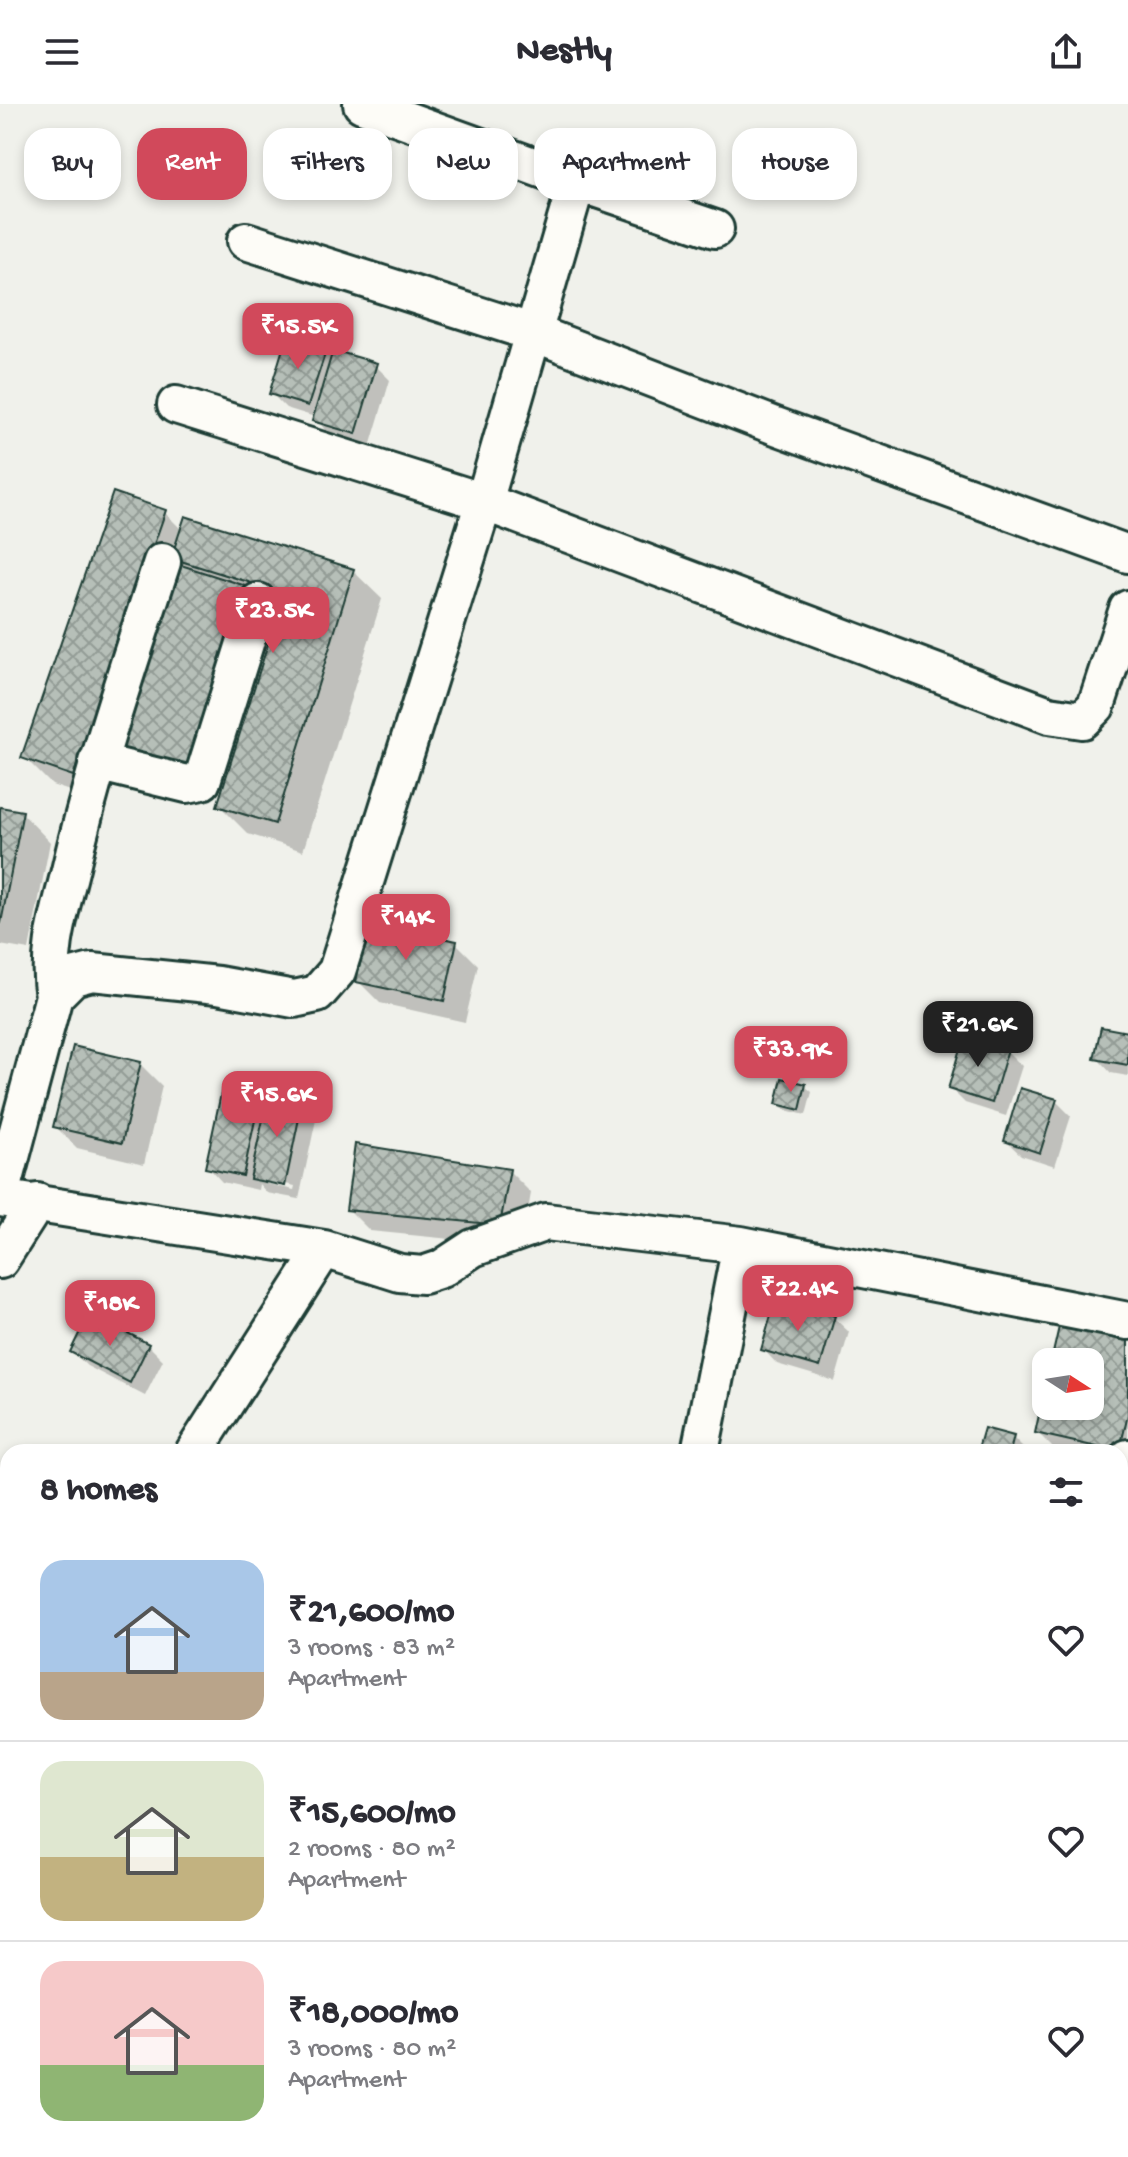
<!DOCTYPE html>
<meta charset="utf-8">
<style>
body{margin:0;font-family:"Gochi Hand",sans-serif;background:#f2f2f3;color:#2b2b33;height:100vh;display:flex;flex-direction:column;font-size:30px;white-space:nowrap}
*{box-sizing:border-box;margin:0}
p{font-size:26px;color:#7c7c81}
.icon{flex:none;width:44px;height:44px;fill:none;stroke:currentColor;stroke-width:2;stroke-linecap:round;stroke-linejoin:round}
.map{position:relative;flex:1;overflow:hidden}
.drawer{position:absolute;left:0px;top:1340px;width:1128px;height:714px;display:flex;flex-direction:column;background:#fff;border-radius:24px 24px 0 0;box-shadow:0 4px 12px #0003}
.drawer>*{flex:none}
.top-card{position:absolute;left:24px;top:24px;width:1080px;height:72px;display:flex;gap:16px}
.needle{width:52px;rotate:102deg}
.fabs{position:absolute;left:1032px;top:1244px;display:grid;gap:16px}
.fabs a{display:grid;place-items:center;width:72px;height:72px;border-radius:16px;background:#fff;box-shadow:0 4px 12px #0003;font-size:40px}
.price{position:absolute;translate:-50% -68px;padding:0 18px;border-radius:16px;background:#d1495b;color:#fff;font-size:26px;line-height:52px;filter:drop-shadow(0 2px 4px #0008)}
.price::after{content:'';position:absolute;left:50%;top:48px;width:24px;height:18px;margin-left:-12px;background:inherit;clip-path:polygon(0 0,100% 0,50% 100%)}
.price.current{background:#222;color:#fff}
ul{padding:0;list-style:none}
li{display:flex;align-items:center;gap:24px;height:200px;padding:0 40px}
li+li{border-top:2px solid #e1e1e2}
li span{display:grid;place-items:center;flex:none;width:224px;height:160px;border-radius:24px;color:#555}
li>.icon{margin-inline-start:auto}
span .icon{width:96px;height:96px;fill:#fffc;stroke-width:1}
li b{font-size:34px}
h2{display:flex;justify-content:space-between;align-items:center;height:96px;padding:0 40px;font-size:34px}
.tag{padding:0 28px;border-radius:24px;background:#fff;box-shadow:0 4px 12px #0003;font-size:28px;line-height:72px}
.tag.current{background:#d1495b;color:#fff}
header{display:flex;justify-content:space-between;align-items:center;height:104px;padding:0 40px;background:#fff;font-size:36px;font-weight:700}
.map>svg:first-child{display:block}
.shadow{fill:#0003;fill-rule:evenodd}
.building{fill:url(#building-cross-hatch);stroke:#1f3d34;stroke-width:2}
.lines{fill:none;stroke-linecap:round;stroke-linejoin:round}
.minor-casing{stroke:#1f3d34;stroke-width:42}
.minor{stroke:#fdfcf7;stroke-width:36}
</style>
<header><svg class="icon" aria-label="menu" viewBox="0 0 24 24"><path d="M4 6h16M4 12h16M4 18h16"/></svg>Nestly<svg class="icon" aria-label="share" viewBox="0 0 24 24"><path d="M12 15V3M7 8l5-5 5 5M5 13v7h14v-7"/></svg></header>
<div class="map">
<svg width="1128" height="2053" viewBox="0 0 1128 2053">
<defs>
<pattern id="building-cross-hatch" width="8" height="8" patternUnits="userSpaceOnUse" patternTransform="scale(2)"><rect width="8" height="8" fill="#b6bfb8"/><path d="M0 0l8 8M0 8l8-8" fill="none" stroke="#939c96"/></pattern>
</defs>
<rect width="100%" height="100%" fill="#f0f1eb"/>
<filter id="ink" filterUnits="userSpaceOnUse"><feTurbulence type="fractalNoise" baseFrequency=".0125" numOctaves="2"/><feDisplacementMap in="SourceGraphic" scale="16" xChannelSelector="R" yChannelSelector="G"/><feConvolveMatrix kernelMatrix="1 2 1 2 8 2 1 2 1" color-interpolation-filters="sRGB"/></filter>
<g filter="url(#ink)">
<path class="shadow" d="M 326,246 L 333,253 L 375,261 L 390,276 L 370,343 L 329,331 L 315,313 L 286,304 L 271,289 Z
M 164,408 L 182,426 L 353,467 L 382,495 L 303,747 L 248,730 L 220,702 L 280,506 L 264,501 L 121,644 L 102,698 L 52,681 L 24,653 Z
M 0,705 L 22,709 L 50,738 L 29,846 L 0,841 Z
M 456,839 L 478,861 L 465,918 L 380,899 L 358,877 Z
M 1128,930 L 1128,972 L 1111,969 L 1097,954 Z
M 1007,947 L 1022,962 L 1006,1012 L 965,999 L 950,984 Z
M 140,960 L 162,982 L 144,1060 L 77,1044 L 55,1022 Z
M 805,982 L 812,988 L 806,1011 L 785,1006 L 778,999 Z
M 1022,987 L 1056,997 L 1071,1012 L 1055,1062 L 1021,1051 L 1006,1037 Z
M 259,995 L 268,1003 L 302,997 L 317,1011 L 299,1095 L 267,1089 L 259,1080 L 258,1086 L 222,1078 L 208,1063 ZM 267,1076 L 295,1082 L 294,1086 L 267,1080 Z
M 509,1067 L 531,1089 L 522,1142 L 370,1127 L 348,1105 Z
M 834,1214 L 849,1228 L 835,1277 L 777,1260 L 763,1245 Z
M 1128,1231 L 1128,1365 L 1120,1348 L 1057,1348 L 1037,1328 L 1046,1288 L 1046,1302 L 1090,1302 L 1090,1258 L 1053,1258 Z
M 148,1241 L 163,1256 L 145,1292 L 87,1262 L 72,1248 Z
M 1013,1334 L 1027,1348 L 979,1348 Z
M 1120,1502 L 1128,1504 L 1128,1600 L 1122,1599 L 1120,1606 Z
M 0,2005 L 8,2008 L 8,2046 L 29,2046 L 26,2053 L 0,2053 Z
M 351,2046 L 431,2046 L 431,2047 L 429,2053 L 349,2053 Z
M 928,2046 L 982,2046 L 980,2053 L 943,2053 Z"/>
<path class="building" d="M 287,231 L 327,244 L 308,302 L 269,290 Z
M 333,246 L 377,259 L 356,330 L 312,317 Z
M 113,388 L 166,406 L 73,672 L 21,654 Z
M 185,412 L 354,465 L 275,720 L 217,702 L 284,489 L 171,454 Z
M 181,461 L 249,483 L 188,669 L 120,646 Z
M 0,703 L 23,707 L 1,819 L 0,819 Z
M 369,818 L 457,837 L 444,897 L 356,878 Z
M 1101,923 L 1128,928 L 1128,961 L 1094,955 Z
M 964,931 L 1008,945 L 992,999 L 948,985 Z
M 73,942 L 141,958 L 122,1039 L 53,1023 Z
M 782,974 L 806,980 L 800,1006 L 776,1000 Z
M 1020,984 L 1057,995 L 1040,1049 L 1004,1037 Z
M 222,985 L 260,993 L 243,1072 L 205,1064 Z
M 269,988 L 303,995 L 285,1082 L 250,1075 Z
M 355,1040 L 510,1065 L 500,1121 L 346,1106 Z
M 776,1194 L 835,1212 L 820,1263 L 761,1246 Z
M 89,1209 L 149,1240 L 130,1279 L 70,1248 Z
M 1061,1214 L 1128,1229 L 1128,1311 L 1119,1348 L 1035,1329 L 1046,1279 L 1046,1302 L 1090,1302 L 1090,1258 L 1051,1258 Z
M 984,1324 L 1014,1332 L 1010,1348 L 977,1348 Z
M 1120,1500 L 1128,1502 L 1128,1542 L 1120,1540 Z
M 1120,1547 L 1128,1549 L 1128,1591 L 1120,1589 Z
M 0,2003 L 8,2006 L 8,2053 L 0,2053 Z
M 349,2046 L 402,2046 L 400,2053 L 346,2053 Z"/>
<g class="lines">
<g class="minor-casing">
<path id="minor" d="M 577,78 L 715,125
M 246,137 L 534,229 L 773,321 L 1128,450
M 176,301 L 484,398 L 1049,611 L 1082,616 L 1096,602 L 1128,505
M 97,658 L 187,680 L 202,677 L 258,498
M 54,892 C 46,850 60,808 70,767 C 94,662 129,560 162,458
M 0,1094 L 54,892 L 73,873 L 92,868 L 218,881 L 294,895 L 317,890 L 337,867 L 484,398 L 577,78 L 362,0
M 0,1094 L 324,1145 L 400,1169 L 423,1171 L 441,1165 L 473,1144 L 546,1118 L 741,1141
M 0,1156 L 37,1098
M 194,1348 L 324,1145
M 700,1348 L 741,1141 L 1128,1217
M 1120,1383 L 1128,1354
M 0,1650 L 8,1637
M 1120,1660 L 1128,1662
M 0,1897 L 8,1896
M 0,1935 L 8,1935
M 652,2046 L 678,2053
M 771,2046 L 784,2053
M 528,2053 L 529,2046
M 868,2053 L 870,2046"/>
</g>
<use href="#minor" class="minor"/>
</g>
</g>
</svg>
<div class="fabs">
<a><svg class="needle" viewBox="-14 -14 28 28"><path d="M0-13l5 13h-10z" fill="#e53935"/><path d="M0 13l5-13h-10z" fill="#7c7c81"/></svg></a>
</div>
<b class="price" style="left:298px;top:267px">₹15.5K</b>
<b class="price" style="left:273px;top:551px">₹23.5K</b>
<b class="price" style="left:406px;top:858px">₹14K</b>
<b class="price current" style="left:978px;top:965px">₹21.6K</b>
<b class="price" style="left:791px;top:990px">₹33.9K</b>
<b class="price" style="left:277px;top:1035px">₹15.6K</b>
<b class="price" style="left:798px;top:1229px">₹22.4K</b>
<b class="price" style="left:110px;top:1244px">₹18K</b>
<div class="top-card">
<a class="tag">Buy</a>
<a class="tag current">Rent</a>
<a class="tag">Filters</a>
<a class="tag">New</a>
<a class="tag">Apartment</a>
<a class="tag">House</a>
</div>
<section class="drawer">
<h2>8 homes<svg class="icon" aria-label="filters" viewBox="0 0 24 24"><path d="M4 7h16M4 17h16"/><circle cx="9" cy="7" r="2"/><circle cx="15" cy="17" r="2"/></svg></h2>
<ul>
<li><span style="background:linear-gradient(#a9c7e8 70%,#b9a48a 0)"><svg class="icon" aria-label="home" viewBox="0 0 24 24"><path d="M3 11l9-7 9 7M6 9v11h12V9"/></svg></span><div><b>₹21,600/mo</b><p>3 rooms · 83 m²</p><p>Apartment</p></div><svg class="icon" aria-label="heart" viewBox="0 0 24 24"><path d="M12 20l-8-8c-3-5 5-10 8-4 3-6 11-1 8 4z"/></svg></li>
<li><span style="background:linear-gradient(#dfe7d0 60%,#c2b280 0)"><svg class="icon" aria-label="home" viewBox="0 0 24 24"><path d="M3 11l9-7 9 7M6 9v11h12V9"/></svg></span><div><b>₹15,600/mo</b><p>2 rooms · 80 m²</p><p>Apartment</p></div><svg class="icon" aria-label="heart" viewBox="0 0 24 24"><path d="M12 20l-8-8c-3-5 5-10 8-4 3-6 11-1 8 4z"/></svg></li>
<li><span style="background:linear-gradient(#f6c9c9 65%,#8fb573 0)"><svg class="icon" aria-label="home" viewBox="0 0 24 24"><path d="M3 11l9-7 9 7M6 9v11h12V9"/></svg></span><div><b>₹18,000/mo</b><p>3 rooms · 80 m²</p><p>Apartment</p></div><svg class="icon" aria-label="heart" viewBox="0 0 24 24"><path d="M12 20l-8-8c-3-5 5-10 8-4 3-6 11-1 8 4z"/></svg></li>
</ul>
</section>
</div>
